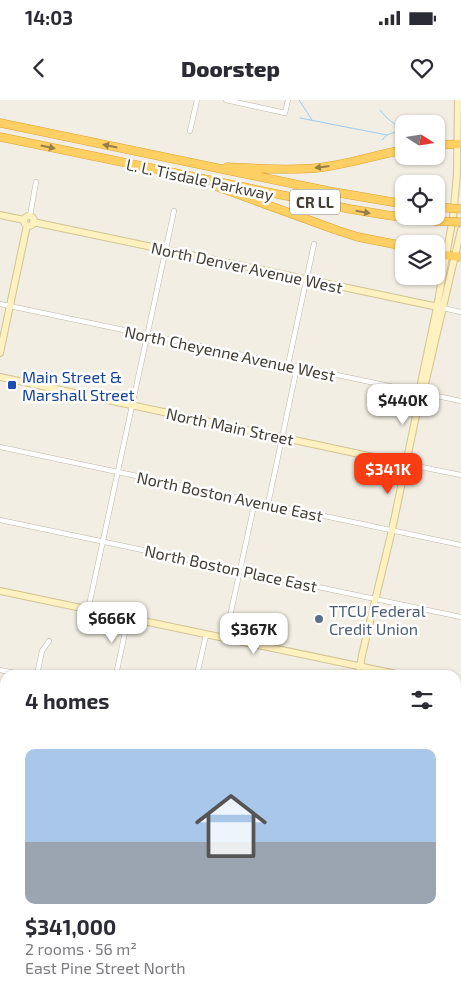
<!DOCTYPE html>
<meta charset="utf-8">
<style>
body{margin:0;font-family:"Exo 2",sans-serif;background:#f7f7f7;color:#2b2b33;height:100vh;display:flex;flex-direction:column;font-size:19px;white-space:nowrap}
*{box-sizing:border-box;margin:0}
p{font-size:16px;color:#7c7c81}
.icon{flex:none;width:28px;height:28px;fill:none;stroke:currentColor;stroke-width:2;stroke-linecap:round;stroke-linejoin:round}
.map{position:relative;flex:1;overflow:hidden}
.panel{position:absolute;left:0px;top:570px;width:461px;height:336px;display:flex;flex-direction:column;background:#fff;border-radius:15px 15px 0 0;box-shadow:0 1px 4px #0004}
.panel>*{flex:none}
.needle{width:32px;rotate:102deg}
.buttons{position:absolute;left:395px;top:15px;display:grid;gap:10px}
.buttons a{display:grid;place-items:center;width:50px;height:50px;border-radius:10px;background:#fff;box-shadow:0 1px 4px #0004;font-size:25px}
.price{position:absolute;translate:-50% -42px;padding:0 11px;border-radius:10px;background:#fff;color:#222;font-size:16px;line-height:32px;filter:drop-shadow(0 1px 2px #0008)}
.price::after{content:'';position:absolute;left:50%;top:30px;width:15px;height:11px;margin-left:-8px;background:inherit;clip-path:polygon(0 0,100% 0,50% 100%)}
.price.active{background:#fa3c12;color:#fff}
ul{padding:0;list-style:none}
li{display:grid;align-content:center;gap:10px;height:265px;padding:0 25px}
li span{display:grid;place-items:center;height:155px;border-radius:10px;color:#555}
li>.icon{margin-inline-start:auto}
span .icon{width:90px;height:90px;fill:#fffc;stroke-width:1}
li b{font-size:21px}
h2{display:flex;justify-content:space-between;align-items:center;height:60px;padding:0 25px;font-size:21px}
.status{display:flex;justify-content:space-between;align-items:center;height:35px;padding:0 25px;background:#fff;direction:ltr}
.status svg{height:14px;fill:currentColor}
header{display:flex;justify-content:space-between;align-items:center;height:65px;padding:0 25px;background:#fff;font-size:22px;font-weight:800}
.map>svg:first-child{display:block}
.commercial{fill:#f4e5cd}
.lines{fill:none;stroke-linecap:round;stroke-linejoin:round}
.stream{stroke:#9eccf0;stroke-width:1}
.street-casing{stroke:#bdb6a6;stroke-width:5.5}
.secondary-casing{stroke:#d2c393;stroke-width:8}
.highway-casing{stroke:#dda332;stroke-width:9}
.street{stroke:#fff;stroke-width:4.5}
.secondary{stroke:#fff1c0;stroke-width:6}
.highway{stroke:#fecf62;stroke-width:8}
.highway-bridge-casing{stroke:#dda332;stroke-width:9;stroke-linecap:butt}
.highway-bridge{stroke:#fecf62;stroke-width:8}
.oneway{fill:#977f48}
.transit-dot{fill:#1a4fb4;stroke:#fff;stroke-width:2}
.service-dot{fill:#5c6f8a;stroke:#fff;stroke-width:2}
.labels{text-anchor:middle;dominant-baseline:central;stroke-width:5;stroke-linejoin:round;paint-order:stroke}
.shield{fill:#fff;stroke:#7b7870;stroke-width:1}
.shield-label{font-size:15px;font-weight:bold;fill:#433e33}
.street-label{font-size:16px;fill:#433e33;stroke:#fff}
.transit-label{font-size:16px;fill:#164399;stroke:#fff;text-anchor:start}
.service-label{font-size:16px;fill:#4e5e75;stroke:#fff;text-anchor:start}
</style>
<div class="status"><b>14:03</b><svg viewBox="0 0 49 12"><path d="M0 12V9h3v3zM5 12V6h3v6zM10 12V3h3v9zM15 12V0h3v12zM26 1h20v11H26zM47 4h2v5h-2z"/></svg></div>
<header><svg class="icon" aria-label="back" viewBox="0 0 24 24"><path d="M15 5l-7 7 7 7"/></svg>Doorstep<svg class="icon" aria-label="heart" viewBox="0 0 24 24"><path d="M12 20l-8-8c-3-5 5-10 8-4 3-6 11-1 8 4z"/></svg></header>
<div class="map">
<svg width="461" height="906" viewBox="0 0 461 906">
<rect width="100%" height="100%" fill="#f2eee3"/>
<path class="commercial" d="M 456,596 L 461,598 L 461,691 L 456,690 Z"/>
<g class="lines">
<path class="stream" d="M 299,0 L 312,20
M 380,10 L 387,18 L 402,30
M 300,18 L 387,35 L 404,29
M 422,24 L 440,20
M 382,40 L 387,35"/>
<g class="street-casing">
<path id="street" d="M 226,0 L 285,13 L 288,0
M 190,31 L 197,0
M 30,116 L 36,82
M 0,204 L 461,301
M 443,208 L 461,212
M 288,265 L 314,144
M 0,347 L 461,445
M 406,364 L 461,375
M 268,404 L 297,267
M 0,420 L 461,517
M 88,510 L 174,111
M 225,539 L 255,401
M 0,570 L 24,575
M 37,575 L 42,551 L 49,541
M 116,575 L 128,518
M 197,575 L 206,535
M 0,642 L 5,644
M 456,695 L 461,696
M 0,753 L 5,729
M 456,766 L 461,768
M 0,778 L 5,779
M 456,838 L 461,839
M 46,906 L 47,901
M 127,906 L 128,901
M 209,906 L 210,901
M 362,906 L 363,901
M 432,906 L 433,901"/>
</g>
<g class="secondary-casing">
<path id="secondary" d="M 0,115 L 24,120
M24 121a5 5 0 1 1 10 0a5 5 0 1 1-10 0Z
M 33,122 L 443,208
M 0,253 L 27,125
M 0,277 L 406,364
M 422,291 L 425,284 L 461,130
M 0,491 L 401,575
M 359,575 L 362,555 L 392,430 L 421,292 L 421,283 L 437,207 L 453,117 L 457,74 L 458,0
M 456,587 L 461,588
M 290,906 L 291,901"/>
</g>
<g class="highway-casing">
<path id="highway" d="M 0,23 L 328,91 L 404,104
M 0,37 L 350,109 L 386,115 L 435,121
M 436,45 L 461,44
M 227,67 C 257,68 286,71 316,68 C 346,65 374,55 404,50
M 218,87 L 339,131 L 358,137 L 404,146
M 436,154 L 461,157"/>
</g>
<use href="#street" class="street"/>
<use href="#secondary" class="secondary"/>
<use href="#highway" class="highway"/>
<g class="highway-bridge-casing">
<path id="highway-bridge" d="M 437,107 L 461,109
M 435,121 L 461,122"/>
</g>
<use href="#highway-bridge" class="highway-bridge"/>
</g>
<defs><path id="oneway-solid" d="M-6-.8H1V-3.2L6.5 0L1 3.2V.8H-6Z" transform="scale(1.25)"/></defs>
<g class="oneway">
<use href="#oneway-solid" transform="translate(110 46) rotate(-168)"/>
<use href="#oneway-solid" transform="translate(48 47) rotate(12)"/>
<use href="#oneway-solid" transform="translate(322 67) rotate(173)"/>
<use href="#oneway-solid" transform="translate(363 112) rotate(10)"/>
</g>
<rect class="transit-dot" x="7" y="280" width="10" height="10" rx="2.5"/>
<circle class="service-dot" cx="319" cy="519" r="5"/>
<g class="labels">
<rect class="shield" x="290" y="89.5" width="50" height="25" rx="4"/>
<g class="shield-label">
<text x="315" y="102">CR LL</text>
</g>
<g class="street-label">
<text transform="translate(200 79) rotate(12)">L. L. Tisdale Parkway</text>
<text transform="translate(247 167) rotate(12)">North Denver Avenue West</text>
<text transform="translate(230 253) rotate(12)">North Cheyenne Avenue West</text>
<text transform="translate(230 326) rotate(12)">North Main Street</text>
<text transform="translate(230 396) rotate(12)">North Boston Avenue East</text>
<text transform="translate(231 468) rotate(12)">North Boston Place East</text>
</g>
<g class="transit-label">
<text x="22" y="276">Main Street &amp;<tspan x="22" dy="18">Marshall Street</tspan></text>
</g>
<g class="service-label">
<text x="329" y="510">TTCU Federal<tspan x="329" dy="18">Credit Union</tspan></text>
</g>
</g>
</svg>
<div class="buttons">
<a><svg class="needle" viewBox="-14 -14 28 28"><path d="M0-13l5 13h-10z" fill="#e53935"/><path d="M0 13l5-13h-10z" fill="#7c7c81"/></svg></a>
<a><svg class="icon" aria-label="locate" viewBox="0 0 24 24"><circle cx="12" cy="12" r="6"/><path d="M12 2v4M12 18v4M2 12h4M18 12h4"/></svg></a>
<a><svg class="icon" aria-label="layers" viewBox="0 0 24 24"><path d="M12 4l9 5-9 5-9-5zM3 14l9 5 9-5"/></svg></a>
</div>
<b class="price" style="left:403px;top:326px">$440K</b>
<b class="price active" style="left:388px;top:395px">$341K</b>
<b class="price" style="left:112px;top:544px">$666K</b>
<b class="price" style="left:254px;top:555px">$367K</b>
<section class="panel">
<h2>4 homes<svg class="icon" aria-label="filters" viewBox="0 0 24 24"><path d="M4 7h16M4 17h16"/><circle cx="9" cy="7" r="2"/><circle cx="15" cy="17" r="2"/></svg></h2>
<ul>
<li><span style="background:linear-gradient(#a9c7e8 60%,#9aa5b1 0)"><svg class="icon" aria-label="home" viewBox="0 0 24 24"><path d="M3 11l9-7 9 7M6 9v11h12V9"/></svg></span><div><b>$341,000</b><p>2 rooms · 56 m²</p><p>East Pine Street North</p></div></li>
</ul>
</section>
</div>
